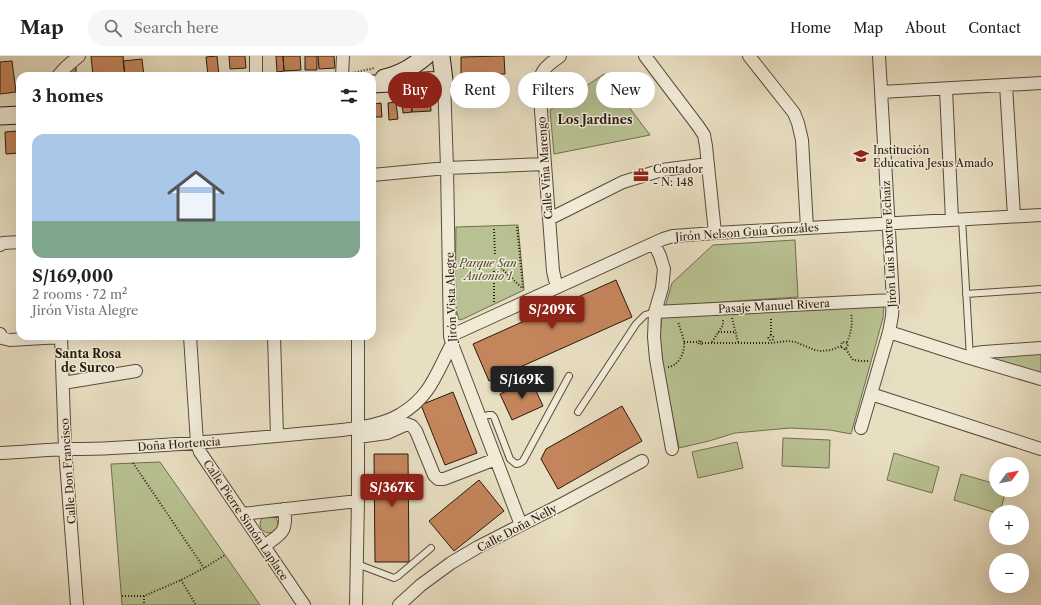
<!DOCTYPE html>
<meta charset="utf-8">
<style>
body{margin:0;font-family:"Libre Caslon Text",serif;background:#f6f6f6;color:#222;height:100vh;display:flex;flex-direction:column;font-size:15px;white-space:nowrap}
*{box-sizing:border-box;margin:0}
p{font-size:13px;color:#767676}
.icon{flex:none;width:22px;height:22px;fill:none;stroke:currentColor;stroke-width:2;stroke-linecap:round;stroke-linejoin:round}
.map{position:relative;flex:1;overflow:hidden}
.drawer{position:absolute;left:16px;top:16px;width:360px;height:268px;display:flex;flex-direction:column;background:#fff;border-radius:12px;box-shadow:0 4px 16px #0002}
.drawer>*{flex:none}
.guide{position:absolute;left:388px;top:16px;width:380px;height:36px;display:flex;gap:8px}
.needle{width:26px;rotate:57deg}
.buttons{position:absolute;left:989px;top:401px;display:grid;gap:8px}
.buttons a{display:grid;place-items:center;width:40px;height:40px;border-radius:50%;background:#fff;box-shadow:0 4px 16px #0002;font-size:20px}
.price{position:absolute;translate:-50% -34px;padding:0 9px;border-radius:4px;background:#8f2418;color:#fff;font-size:13px;line-height:26px;filter:drop-shadow(0 1px 2px #0008)}
.price::after{content:'';position:absolute;left:50%;top:24px;width:12px;height:9px;margin-left:-6px;background:inherit;clip-path:polygon(0 0,100% 0,50% 100%)}
.price.active{background:#222;color:#fff}
ul{padding:0;list-style:none}
li{display:grid;align-content:center;gap:8px;height:212px;padding:0 16px}
li+li{border-top:1px solid #e0e0e0}
li span{display:grid;place-items:center;height:124px;border-radius:12px;color:#555}
li>.icon{margin-inline-start:auto}
span .icon{width:72px;height:72px;fill:#fffc;stroke-width:1}
li b{font-size:17px}
h2{display:flex;justify-content:space-between;align-items:center;height:48px;padding:0 16px;font-size:17px}
.chip{padding:0 14px;border-radius:18px;background:#fff;box-shadow:0 4px 16px #0002;font-size:14px;line-height:36px}
.chip.active{background:#8f2418;color:#fff}
header{display:flex;align-items:center;gap:24px;box-sizing:border-box;height:56px;padding:0 20px;background:#fff;border-bottom:1px solid #e0e0e0}
header strong{font-size:19px}
nav{display:flex;gap:22px;margin-inline-start:auto;font-size:14px}
.search{width:280px;height:36px;background:#f6f6f6;display:flex;align-items:center;gap:10px;box-sizing:border-box;padding:0 14px;border-radius:22px;color:#767676;font-size:15px}
.map>svg:first-child{display:block}
.green{fill:#b8c191;stroke:#706e50}
.building{fill:#c5855c;stroke:#291a0f}
.lines{fill:none;stroke-linecap:round;stroke-linejoin:round}
.lane-casing{stroke:#594b3c;stroke-width:8}
.street-casing{stroke:#594b3c;stroke-width:14}
.secondary-casing{stroke:#291a0f;stroke-width:19}
.path{stroke:#291a0f;stroke-width:2;stroke-dasharray:1 2;stroke-linecap:butt}
.lane{stroke:#f0ead7;stroke-width:6}
.street{stroke:#f0ead7;stroke-width:12}
.secondary{stroke:#f0ead7;stroke-width:17}
.labels{text-anchor:middle;dominant-baseline:central;stroke-width:3;stroke-linejoin:round;paint-order:stroke}
.poi-label{font-size:11px;fill:#291a0f;stroke:#f0ead7;text-anchor:start}
.street-label{font-size:11px;fill:#291a0f;stroke:#f0ead7}
.park-label{font-size:11px;font-style:italic;fill:#544c36;stroke:#f0ead7}
.neighbourhood-label{font-size:12px;font-weight:bold;fill:#291a0f;stroke:#f0ead7}
</style>
<header>
<strong>Map</strong>
<div class="search"><svg class="icon" aria-label="search" viewBox="0 0 24 24"><circle cx="10" cy="10" r="6"/><path d="M15 15l6 6"/></svg>Search here</div>
<nav><a>Home</a><a>Map</a><a>About</a><a>Contact</a></nav>
</header>
<div class="map">
<svg width="1041" height="549" viewBox="0 0 1041 549">
<rect width="100%" height="100%" fill="#e8dec1"/>
<filter id="stains"><feTurbulence type="fractalNoise" baseFrequency=".005" numOctaves="4"/><feColorMatrix values="0 0 0 0 .2 0 0 0 0 .09 0 0 0 0 .02 0 0 0 .5 -.17"/></filter>
<radialGradient id="worn" r=".72"><stop offset=".6" stop-color="#630" stop-opacity="0"/><stop offset="1" stop-color="#630" stop-opacity=".3"/></radialGradient>
<path class="green" d="M 604,18 L 650,79 L 554,98 L 550,54 Z
M 518,169 L 524,234 L 463,263 L 459,264 L 455,250 L 456,171 Z
M 795,184 L 798,241 L 751,244 L 667,250 L 666,248 L 672,227 L 713,189 Z
M 884,247 L 883,262 L 851,378 L 830,374 L 790,372 L 735,377 L 709,385 L 679,392 L 664,317 L 660,281 L 662,258 Z
M 1041,294 L 1041,320 L 976,298 Z
M 783,382 L 830,384 L 829,412 L 782,410 Z
M 737,386 L 743,412 L 698,422 L 692,396 Z
M 894,397 L 939,411 L 932,437 L 887,424 Z
M 160,406 L 260,549 L 122,549 L 111,408 Z
M 961,418 L 996,428 L 996,434 L 1006,434 L 1000,456 L 996,456 L 996,457 L 954,444 Z
M260 468a9 9 0 1 1 18 0a9 9 0 1 1-18 0Z"/>
<path class="building" d="M 91,0 L 123,0 L 125,20 L 93,20 Z
M 217,0 L 219,20 L 208,20 L 206,1 Z
M 229,0 L 245,0 L 246,12 L 230,13 Z
M 276,0 L 283,0 L 284,15 L 277,16 Z
M 283,0 L 300,0 L 301,14 L 284,15 Z
M 305,0 L 317,0 L 317,14 L 305,14 Z
M 318,0 L 334,0 L 335,12 L 319,13 Z
M 504,0 L 505,18 L 461,19 L 461,1 Z
M 142,3 L 144,20 L 125,20 L 123,5 Z
M 12,5 L 16,36 L 0,38 L 0,6 Z
M 76,11 L 76,18 L 87,17 L 88,20 L 65,20 L 69,15 Z
M 430,43 L 431,55 L 412,56 L 411,45 Z
M 411,45 L 412,56 L 403,57 L 402,46 Z
M 396,46 L 398,63 L 389,64 L 388,47 Z
M 381,47 L 382,61 L 375,61 L 374,48 Z
M 17,75 L 19,97 L 6,98 L 5,76 Z
M 616,224 L 632,261 L 489,325 L 473,288 Z
M 531,324 L 543,350 L 512,364 L 500,338 Z
M 453,336 L 477,397 L 445,409 L 421,349 Z
M 622,350 L 642,385 L 558,433 L 541,403 L 546,393 Z
M 374,398 L 408,398 L 409,506 L 375,506 Z
M 479,424 L 504,455 L 454,495 L 429,465 Z"/>
<g class="lines">
<g class="lane-casing">
<path id="lane" d="M 962,163 L 970,302
M 966,238 L 1041,233
M 578,356 L 636,268 L 645,259 L 655,256
M 480,362 L 488,359 L 492,359 L 494,361 L 510,403 L 516,408 L 520,407 L 523,405 L 569,320
M 357,508 L 394,522 L 398,520 L 431,492"/>
</g>
<g class="street-casing">
<path id="street" d="M 645,0 L 698,70 L 704,79 L 706,90 L 715,177
M 749,0 L 787,48 L 794,57 L 798,67 L 802,84 L 807,172
M 58,20 L 66,11 L 79,0
M 256,20 L 256,0
M 342,20 L 343,0
M 444,24 L 447,112 L 450,280 L 452,288 L 521,469
M 1006,29 L 1014,160
M 946,33 L 952,164
M 881,36 L 1041,27
M 372,119 L 447,112 L 545,108
M 549,163 L 623,126 L 662,114 L 708,108
M 654,187 L 660,200 L 664,213 L 662,232 L 655,256 L 654,281 L 656,303 L 672,393
M 0,189 L 3,187 L 20,186
M 558,231 L 555,224 L 553,215 L 539,28 C 541,12 549,9 560,0
M 655,256 L 893,244
M 889,276 L 970,302 L 1041,323
M 0,278 L 2,282 L 10,284 L 61,281
M 61,280 L 65,393 L 77,549
M 190,280 L 197,387 L 200,396 L 304,549
M 274,280 L 277,380
M 450,280 L 663,183 L 673,180 L 715,177 L 1041,159
M 970,302 L 976,297 L 984,296 L 1041,292
M 63,327 L 136,315
M 871,338 L 1041,393
M 861,372 L 889,276 L 892,260 L 893,244 L 879,0
M 358,381 L 387,377 L 407,368 L 412,370 L 416,375 L 434,419 L 438,423 L 444,423 L 496,403
M 0,397 C 22,396 44,394 66,393 C 81,393 97,393 112,392 C 174,389 236,384 298,378 C 328,375 376,374 401,358 C 431,340 436,317 452,288
M 242,458 L 358,445
M 264,490 C 281,478 288,476 284,453
M 356,549 L 358,445 L 358,280
M 399,549 L 421,529 L 451,507 L 478,491 L 566,446 L 642,405"/>
</g>
<g class="secondary-casing">
<path id="secondary" d="M 384,22 C 400,19 414,10 426,0
M 372,28 L 444,24 L 441,0
M 0,60 L 20,59"/>
</g>
<path class="path" d="M 352,17 L 375,12
M 291,20 L 332,17
M 517,171 L 523,232
M 494,173 L 495,199
M 460,212 L 486,209
M 501,212 L 522,232
M 494,215 L 494,246
M 732,262 L 738,286
M 718,276 L 735,276
M 771,279 L 771,261
M768.5 282a2.5 2.5 0 1 1 5 0a2.5 2.5 0 1 1-5 0Z
M 684,286 L 698,286 L 699,288 L 701,288 L 702,287 L 700,284 L 698,286
M 712,286 L 723,269 L 723,263
M 847,286 C 851,277 853,268 851,257
M 702,287 L 771,287 L 788,285 L 795,286 L 815,294 L 821,295 L 831,294 L 841,290 L 842,286 L 845,286 L 848,288 L 846,293 L 844,293 L 842,292 L 841,290
M 846,293 L 849,298 L 853,304 L 861,305 L 870,305
M 668,311 C 679,310 685,296 684,286 C 683,280 680,272 678,266
M 133,407 L 204,512
M 181,524 L 196,549
M 122,540 L 144,540 L 181,524 L 204,512 L 225,499
M 144,540 L 144,549"/>
<use href="#lane" class="lane"/>
<use href="#street" class="street"/>
<use href="#secondary" class="secondary"/>
</g>
<defs>
<g id="school-bare" transform="scale(1.2)"><path d="M0-5L7-2L0 1L-7-2ZM-4 1L0 2.5L4 1V4Q0 6-4 4Z" fill="#8f2418" stroke="#f0ead7" stroke-width="2.5" paint-order="stroke"/></g>
<g id="office-bare" transform="scale(1.2)"><path d="M-6-3h4V-5.5h4V-3h4V5H-6ZM-1-4.5V-3h2v-1.5ZM-6 0V1H6V0Z" fill="#8f2418" stroke="#f0ead7" stroke-width="2.5" paint-order="stroke"/></g>
</defs>
<g fill-rule="evenodd">
<use href="#school-bare" x="861" y="100"/>
<use href="#office-bare" x="641" y="119"/>
</g>
<g class="labels">
<g class="poi-label">
<text x="873" y="94">Institución<tspan x="873" dy="13">Educativa Jesus Amado</tspan></text>
<text x="653" y="113">Contador<tspan x="653" dy="13">- N: 148</tspan></text>
</g>
<g class="street-label">
<text transform="translate(545 112) rotate(-94)">Calle Viña Marengo</text>
<text transform="translate(747 176) rotate(-4)">Jirón Nelson Guía Gonzáles</text>
<text transform="translate(889 188) rotate(-93)">Jirón Luis Dextre Echaíz</text>
<text transform="translate(451 241) rotate(-92)">Jirón Vista Alegre</text>
<text transform="translate(774 250) rotate(-3)">Pasaje Manuel Rivera</text>
<text transform="translate(179 388) rotate(-4)">Doña Hortencia</text>
<text transform="translate(68 415) rotate(-94)">Calle Don Francisco</text>
<text transform="translate(246 464) rotate(56)">Calle Pierre Simón Laplace</text>
<text transform="translate(517 472) rotate(-28)">Calle Doña Nelly</text>
</g>
<g class="park-label">
<text x="488" y="207">Parque San<tspan x="488" dy="13">Antonio 1</tspan></text>
</g>
<g class="neighbourhood-label">
<text x="595" y="63">Los Jardines</text>
<text x="88" y="297">Santa Rosa<tspan x="88" dy="14">de Surco</tspan></text>
</g>
</g>
<rect width="100%" height="100%" filter="url(#stains)"/>
<rect width="100%" height="100%" fill="url(#worn)"/>
</svg>
<div class="buttons">
<a><svg class="needle" viewBox="-14 -14 28 28"><path d="M0-13l5 13h-10z" fill="#e53935"/><path d="M0 13l5-13h-10z" fill="#767676"/></svg></a>
<a>+</a>
<a>−</a>
</div>
<b class="price" style="left:552px;top:274px">S/209K</b>
<b class="price active" style="left:522px;top:344px">S/169K</b>
<b class="price" style="left:392px;top:452px">S/367K</b>
<div class="guide">
<a class="chip active">Buy</a>
<a class="chip">Rent</a>
<a class="chip">Filters</a>
<a class="chip">New</a>
</div>
<section class="drawer">
<h2>3 homes<svg class="icon" aria-label="filters" viewBox="0 0 24 24"><path d="M4 7h16M4 17h16"/><circle cx="9" cy="7" r="2"/><circle cx="15" cy="17" r="2"/></svg></h2>
<ul>
<li><span style="background:linear-gradient(#a9c7e8 70%,#7fa58c 0)"><svg class="icon" aria-label="home" viewBox="0 0 24 24"><path d="M3 11l9-7 9 7M6 9v11h12V9"/></svg></span><div><b>S/169,000</b><p>2 rooms · 72 m²</p><p>Jirón Vista Alegre</p></div></li>
</ul>
</section>
</div>
